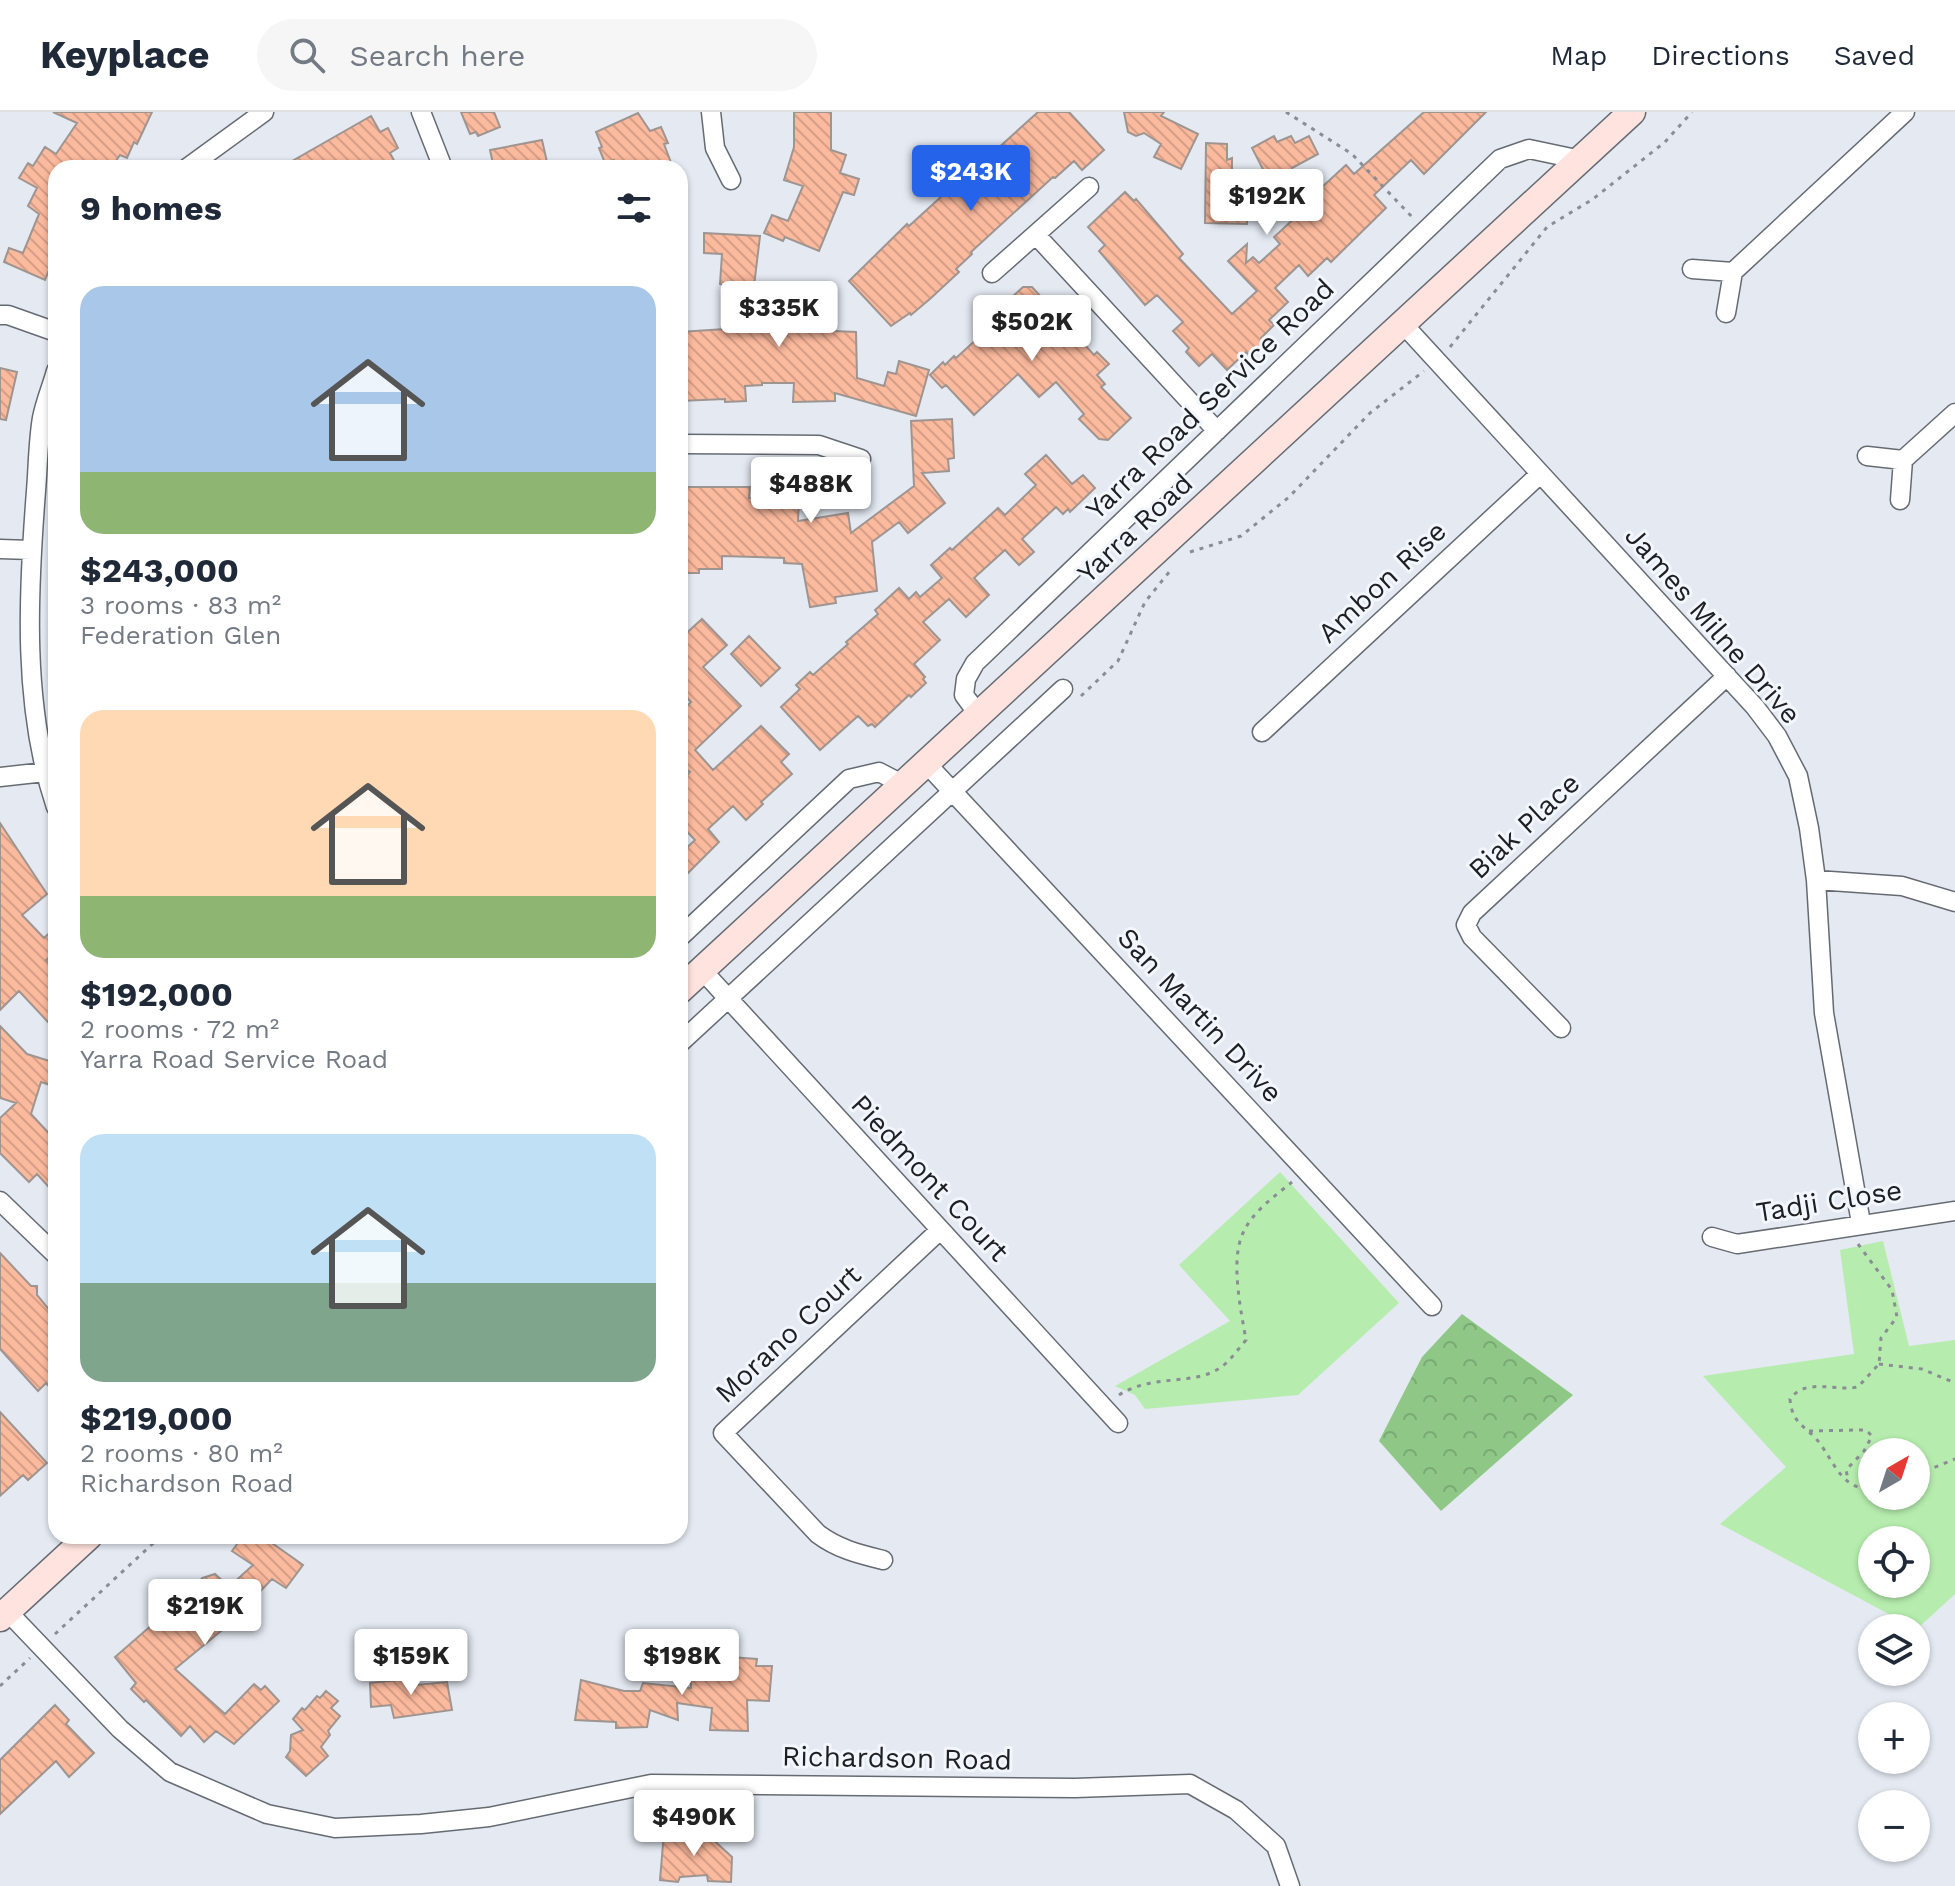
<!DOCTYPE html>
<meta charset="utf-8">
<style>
body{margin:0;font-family:"Work Sans",sans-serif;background:#f6f6f7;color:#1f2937;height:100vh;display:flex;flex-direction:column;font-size:30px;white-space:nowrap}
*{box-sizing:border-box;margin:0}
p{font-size:26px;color:#747a83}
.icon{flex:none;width:44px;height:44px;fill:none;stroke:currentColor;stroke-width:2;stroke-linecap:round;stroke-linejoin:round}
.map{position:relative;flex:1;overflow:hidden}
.sheet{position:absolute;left:48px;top:48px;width:640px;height:1384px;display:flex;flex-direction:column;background:#fff;border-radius:24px;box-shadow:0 2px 6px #0004}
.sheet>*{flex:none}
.needle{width:52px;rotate:39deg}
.tools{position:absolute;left:1858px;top:1326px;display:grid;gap:16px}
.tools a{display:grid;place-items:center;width:72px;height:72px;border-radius:50%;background:#fff;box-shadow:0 2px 6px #0004;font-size:40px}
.price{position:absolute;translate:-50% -68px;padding:0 18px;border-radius:8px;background:#fff;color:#222;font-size:26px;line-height:52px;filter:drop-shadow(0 2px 4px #0008)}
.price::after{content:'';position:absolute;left:50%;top:48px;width:24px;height:18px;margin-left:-12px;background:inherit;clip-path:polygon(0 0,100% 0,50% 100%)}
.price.selected{background:#2563eb;color:#fff}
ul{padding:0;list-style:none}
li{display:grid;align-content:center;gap:16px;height:424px;padding:0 32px}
li span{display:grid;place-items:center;height:248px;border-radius:24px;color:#555}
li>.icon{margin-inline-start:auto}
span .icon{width:144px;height:144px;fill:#fffc;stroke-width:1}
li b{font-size:34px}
h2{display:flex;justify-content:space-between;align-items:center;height:96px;padding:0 32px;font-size:34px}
header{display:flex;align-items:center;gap:48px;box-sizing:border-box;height:112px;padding:0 40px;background:#fff;border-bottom:2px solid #e0e1e3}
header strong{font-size:38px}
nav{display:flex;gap:44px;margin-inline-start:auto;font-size:28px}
.search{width:560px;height:72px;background:#f6f6f7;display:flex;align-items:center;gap:20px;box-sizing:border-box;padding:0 28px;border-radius:44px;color:#747a83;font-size:30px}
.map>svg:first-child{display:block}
.forest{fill:url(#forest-crowns)}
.park{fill:#b6edae;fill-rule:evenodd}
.building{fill:url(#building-back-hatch);stroke:#9e9591;stroke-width:2}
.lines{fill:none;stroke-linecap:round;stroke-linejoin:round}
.minor-casing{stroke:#666b73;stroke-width:21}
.secondary-casing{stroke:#666b73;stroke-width:29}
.path{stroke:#8a8d93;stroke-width:3;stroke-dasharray:4 6;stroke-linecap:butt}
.minor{stroke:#fff;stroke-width:18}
.secondary{stroke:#ffe3df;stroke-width:26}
.labels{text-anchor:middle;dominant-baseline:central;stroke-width:6;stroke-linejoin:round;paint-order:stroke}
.street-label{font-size:28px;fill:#1d1f22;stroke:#f2f6fd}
</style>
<header>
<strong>Keyplace</strong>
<div class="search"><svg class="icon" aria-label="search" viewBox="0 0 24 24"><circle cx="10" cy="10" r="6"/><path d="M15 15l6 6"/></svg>Search here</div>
<nav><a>Map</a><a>Directions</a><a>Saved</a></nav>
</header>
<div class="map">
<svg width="1955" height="1774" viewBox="0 0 1955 1774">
<defs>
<pattern id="forest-crowns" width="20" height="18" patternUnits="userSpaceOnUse" patternTransform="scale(2)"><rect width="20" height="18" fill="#8ec786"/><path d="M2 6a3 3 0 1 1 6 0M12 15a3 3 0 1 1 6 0" fill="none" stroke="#7aaa73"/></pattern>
<pattern id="building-back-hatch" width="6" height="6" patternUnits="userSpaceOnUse" patternTransform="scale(2)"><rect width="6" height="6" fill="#fbb99d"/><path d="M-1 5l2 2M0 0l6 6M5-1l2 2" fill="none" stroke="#d79f87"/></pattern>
</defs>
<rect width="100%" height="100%" fill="#e4e9f2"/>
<path class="forest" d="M 1462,1202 L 1573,1283 L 1441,1399 L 1379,1329 L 1422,1245 Z"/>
<path class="park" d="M 1280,1060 L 1399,1191 L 1298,1283 L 1145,1297 L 1135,1283 L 1115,1274 L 1230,1209 L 1179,1153 Z
M 1883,1129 L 1909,1234 L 1955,1228 L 1955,1482 L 1917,1517 L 1720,1412 L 1786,1355 L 1703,1264 L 1854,1242 L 1840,1138 ZM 1916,1340 L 1916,1384 L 1872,1384 L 1872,1340 ZM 1916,1428 L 1916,1472 L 1872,1472 L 1872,1428 Z"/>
<path class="building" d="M 53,0 L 152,0 L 137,32 L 134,30 L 127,46 L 120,43 L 111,56 L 56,56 L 56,141 L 45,168 L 4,150 L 9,136 L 23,141 L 39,102 L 28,94 L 37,76 L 19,66 L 28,51 L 33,54 L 45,35 L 56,42 L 77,11 Z
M 461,0 L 494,0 L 500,15 L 478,24 L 476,20 L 470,22 Z
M 794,0 L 831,0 L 831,38 L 846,43 L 840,61 L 859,67 L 854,83 L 843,80 L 819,139 L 785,125 L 783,129 L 764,121 L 772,103 L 788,109 L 803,74 L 784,68 L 794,35 Z
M 1038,0 L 1069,0 L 1104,38 L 1082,58 L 1074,49 L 1055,66 L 1053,65 L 971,140 L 972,142 L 956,157 L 959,160 L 931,186 L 911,203 L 910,201 L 891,214 L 849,169 L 907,112 L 909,114 L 954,73 L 948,67 L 977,40 L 985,48 Z
M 1124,0 L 1164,0 L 1161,4 L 1198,22 L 1181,57 L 1154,45 L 1161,32 L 1144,21 L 1136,24 L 1128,20 Z
M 1424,0 L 1486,0 L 1424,62 L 1411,48 L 1374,83 L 1386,96 L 1331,150 L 1327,146 L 1308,164 L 1299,153 L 1275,176 L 1288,190 L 1269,208 L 1274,213 L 1261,226 L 1265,230 L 1250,244 L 1246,240 L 1227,258 L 1212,242 L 1199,254 L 1186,240 L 1189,236 L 1173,219 L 1183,210 L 1157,183 L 1145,193 L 1099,139 L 1105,133 L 1088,115 L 1125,80 L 1134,89 L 1136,87 L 1183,142 L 1179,146 L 1232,202 L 1257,179 L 1228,149 L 1247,132 L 1246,151 L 1253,145 L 1259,151 L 1280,132 L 1274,125 L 1298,103 L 1280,68 L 1273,72 L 1271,67 L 1269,69 L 1252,36 L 1274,24 L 1277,30 L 1291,24 L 1295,31 L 1309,24 L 1318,42 L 1292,56 L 1308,88 L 1346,53 L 1354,62 Z
M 638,1 L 650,19 L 661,15 L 668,31 L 664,32 L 673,56 L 617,56 L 614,48 L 605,51 L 599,36 L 602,35 L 596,20 Z
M 371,4 L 380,20 L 388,16 L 398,36 L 390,41 L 398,56 L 280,56 Z
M 542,28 L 547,50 L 540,52 L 541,56 L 494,56 L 490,38 Z
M 1206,31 L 1227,32 L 1227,48 L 1232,46 L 1232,74 L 1247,74 L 1247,112 L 1205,111 Z
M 704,121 L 760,124 L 752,191 L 759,191 L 760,218 L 788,219 L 789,205 L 812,206 L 811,218 L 856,220 L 857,266 L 884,274 L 888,260 L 896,262 L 899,249 L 929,258 L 916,304 L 835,281 L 835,289 L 793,290 L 794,271 L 762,271 L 762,273 L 745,274 L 746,289 L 725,290 L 725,287 L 680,289 L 680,220 L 725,217 L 724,173 L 720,172 L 722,142 L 704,141 Z
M 1023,175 L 1032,175 L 1094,243 L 1097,240 L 1109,252 L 1097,263 L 1105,272 L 1101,275 L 1131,306 L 1108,328 L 1099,327 L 1079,307 L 1084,302 L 1056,270 L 1039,285 L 1018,262 L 974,303 L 946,273 L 942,276 L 930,263 L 943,250 L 945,253 L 954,244 L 956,246 L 979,225 L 974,220 Z
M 0,256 L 17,260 L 6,308 L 0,307 Z
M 952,307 L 954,346 L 948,347 L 949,359 L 922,361 L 945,391 L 908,421 L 899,410 L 872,430 L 877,479 L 835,485 L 836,491 L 810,495 L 802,452 L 784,451 L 784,446 L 722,444 L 722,457 L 699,457 L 699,461 L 683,461 L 684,395 L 680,395 L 682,375 L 750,375 L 749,386 L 799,387 L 798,409 L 848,401 L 851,421 L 914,374 L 911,309 Z
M 1046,343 L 1072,372 L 1083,363 L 1095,376 L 1070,400 L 1068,397 L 1063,402 L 1056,395 L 1022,427 L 1034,440 L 1019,453 L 1005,438 L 974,466 L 989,483 L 966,505 L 949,487 L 923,510 L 940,528 L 914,552 L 925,565 L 923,567 L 926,571 L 911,585 L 909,583 L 875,615 L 872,612 L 868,614 L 858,604 L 820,638 L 781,595 L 800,577 L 796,573 L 810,560 L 813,563 L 848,532 L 846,530 L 878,502 L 875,498 L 899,476 L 909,487 L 916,480 L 920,485 L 942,466 L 931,453 L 950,436 L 952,438 L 998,396 L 1005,403 L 1036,373 L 1025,362 Z
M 702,507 L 727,533 L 703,555 L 741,594 L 695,638 L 713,658 L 761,614 L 789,642 L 781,650 L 792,662 L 761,690 L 763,692 L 746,708 L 733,694 L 708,717 L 719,730 L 680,769 L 680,742 L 695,728 L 680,712 L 680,670 L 690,660 L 680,653 L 680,601 L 691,590 L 680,578 L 680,527 Z
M 749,524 L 780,556 L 761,574 L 731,542 Z
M 0,711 L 47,782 L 22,803 L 44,826 L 56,815 L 56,839 L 46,848 L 56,858 L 56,902 L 48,910 L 19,879 L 0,898 Z
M 0,914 L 27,942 L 56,951 L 56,975 L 41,970 L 31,1002 L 56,1029 L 56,1083 L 37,1062 L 29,1070 L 0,1041 L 0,1006 L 16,991 L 0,986 Z
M 0,1141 L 31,1174 L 37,1174 L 37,1183 L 56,1206 L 56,1282 L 46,1271 L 38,1279 L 0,1237 Z
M 0,1300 L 47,1351 L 28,1368 L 23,1363 L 0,1384 Z
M 243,1424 L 262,1424 L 303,1453 L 286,1476 L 272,1467 L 227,1514 L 175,1557 L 225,1602 L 254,1572 L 261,1578 L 265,1574 L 279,1589 L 234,1632 L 216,1619 L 204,1630 L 190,1614 L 181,1624 L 146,1588 L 144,1590 L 131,1577 L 136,1571 L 115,1545 L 176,1492 L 184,1501 L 202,1466 L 215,1462 L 229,1475 L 253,1453 L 232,1439 Z
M 729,1545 L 757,1547 L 756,1554 L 772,1554 L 769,1589 L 747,1588 L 748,1619 L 710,1618 L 712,1596 L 677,1591 L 678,1608 L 650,1598 L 647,1615 L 616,1616 L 616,1610 L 575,1608 L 581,1568 L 624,1579 L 640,1579 L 643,1571 L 691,1576 L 690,1554 L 727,1555 Z
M 415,1566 L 416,1573 L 447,1570 L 452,1598 L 394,1606 L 391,1593 L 371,1595 L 370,1571 Z
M 326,1579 L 338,1589 L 331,1596 L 340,1604 L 328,1619 L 330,1623 L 321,1635 L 328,1644 L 306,1664 L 286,1645 L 290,1639 L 291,1623 L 303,1618 L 293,1607 L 302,1596 L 305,1598 L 317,1584 L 320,1586 Z
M 55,1593 L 69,1608 L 66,1612 L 94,1641 L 69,1665 L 56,1649 L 0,1702 L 0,1648 Z
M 664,1720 L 708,1723 L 732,1745 L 731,1770 L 708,1769 L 707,1763 L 680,1765 L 678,1770 L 660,1768 Z"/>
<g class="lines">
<g class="minor-casing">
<path id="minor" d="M 421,0 L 443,56
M 711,0 L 715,36 L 731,68
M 187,56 L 264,0
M 1036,123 L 1217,319
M 1692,157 L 1733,160 L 1726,201
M 1733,160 L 1905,0
M 992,161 L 1089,75
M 0,203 L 8,203 L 56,220
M 1403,212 L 1755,595 L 1777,624 L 1798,664 L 1809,716 L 1816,768 L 1824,901 L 1861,1111
M 56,259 C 52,274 45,290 42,306 C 38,329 38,355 36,379 C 28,482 22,595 56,695
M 680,332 L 819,333 L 861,347
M 1867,344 L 1903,348 L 1900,388
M 1903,348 L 1955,301
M 0,437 L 31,438
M 978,602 L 964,583 L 966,567 L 975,551 L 1500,47 L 1529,37 L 1581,48
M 1262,620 L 1540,362
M 926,651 L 1432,1194
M 0,665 L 45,660
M 1816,768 L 1902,774 L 1955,790
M 680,825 L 849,667 L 879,660 L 904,673
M 702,858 L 1118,1311
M 1561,916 L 1472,825 L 1466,813 L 1472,801 L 1727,564
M 680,931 L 1063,577
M 0,1089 L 56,1143
M 1712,1125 L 1737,1132 L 1955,1099
M 883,1448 C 859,1442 838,1437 818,1422 L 723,1321 L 939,1119
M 7,1499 L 120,1617 L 170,1660 L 267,1702 L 335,1716 L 421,1712 L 489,1705 L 651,1672 L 1075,1676 L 1190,1672 L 1236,1698 L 1276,1734 L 1290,1774"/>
</g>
<g class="secondary-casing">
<path id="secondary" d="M 680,878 L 1632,0
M 0,1506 L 89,1424"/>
</g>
<path class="path" d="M 1286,0 L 1352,42 L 1414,107
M 1450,235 L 1547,115 L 1593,87 L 1665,30 L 1692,0
M 1190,440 L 1241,424 L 1289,385 L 1370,301 L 1424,259
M 1081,584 L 1118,549 L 1145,490 L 1170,459
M 1858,1132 L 1892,1178 L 1897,1205 L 1881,1226 L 1879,1252 L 1858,1275 C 1836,1280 1806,1265 1790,1287 C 1792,1314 1808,1314 1821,1333 C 1836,1354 1842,1376 1872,1378
M 1879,1252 L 1922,1257 L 1955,1271
M 1119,1283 C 1155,1260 1198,1276 1225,1252 C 1233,1245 1239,1236 1246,1228 C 1241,1199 1230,1148 1243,1121 C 1252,1100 1275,1084 1292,1070
M 1809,1319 L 1859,1318 L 1866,1318 L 1872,1324 L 1864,1339 L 1846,1358 L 1848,1367
M 1916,1363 L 1955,1347
M 55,1522 L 161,1424
M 0,1574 L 30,1546"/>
<use href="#minor" class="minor"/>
<use href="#secondary" class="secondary"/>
</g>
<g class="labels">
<g class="street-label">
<text transform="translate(1210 287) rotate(-44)">Yarra Road Service Road</text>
<text transform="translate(1135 416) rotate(-43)">Yarra Road</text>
<text transform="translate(1382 470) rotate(-43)">Ambon Rise</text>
<text transform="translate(1713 513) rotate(49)">James Milne Drive</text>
<text transform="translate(1524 714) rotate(-43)">Biak Place</text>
<text transform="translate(1200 903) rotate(47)">San Martin Drive</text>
<text transform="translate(930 1066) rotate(47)">Piedmont Court</text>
<text transform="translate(1829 1089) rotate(-9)">Tadji Close</text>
<text transform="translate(788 1222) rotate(-43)">Morano Court</text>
<text transform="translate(897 1646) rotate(1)">Richardson Road</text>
</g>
</g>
</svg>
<div class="tools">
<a><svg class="needle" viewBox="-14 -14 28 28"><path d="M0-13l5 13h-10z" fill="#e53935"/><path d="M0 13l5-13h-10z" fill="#747a83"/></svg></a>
<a><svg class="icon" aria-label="locate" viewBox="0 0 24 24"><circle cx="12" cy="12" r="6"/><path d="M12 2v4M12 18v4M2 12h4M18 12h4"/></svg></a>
<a><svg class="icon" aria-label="layers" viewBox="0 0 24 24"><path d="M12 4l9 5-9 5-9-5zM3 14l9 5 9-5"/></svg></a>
<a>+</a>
<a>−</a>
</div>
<b class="price selected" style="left:971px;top:101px">$243K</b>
<b class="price" style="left:1267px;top:125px">$192K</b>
<b class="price" style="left:779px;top:237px">$335K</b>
<b class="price" style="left:1032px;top:251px">$502K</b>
<b class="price" style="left:811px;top:413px">$488K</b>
<b class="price" style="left:205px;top:1535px">$219K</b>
<b class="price" style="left:411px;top:1585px">$159K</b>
<b class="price" style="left:682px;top:1585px">$198K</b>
<b class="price" style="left:694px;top:1746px">$490K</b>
<section class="sheet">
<h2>9 homes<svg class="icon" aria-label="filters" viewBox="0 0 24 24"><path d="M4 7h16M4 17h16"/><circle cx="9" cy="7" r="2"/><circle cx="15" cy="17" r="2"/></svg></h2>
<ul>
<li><span style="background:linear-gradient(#a9c7e8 75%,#8fb573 0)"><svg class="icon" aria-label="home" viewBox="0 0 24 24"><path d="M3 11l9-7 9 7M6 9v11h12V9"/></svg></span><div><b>$243,000</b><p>3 rooms · 83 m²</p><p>Federation Glen</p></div></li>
<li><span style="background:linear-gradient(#ffd9b3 75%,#8fb573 0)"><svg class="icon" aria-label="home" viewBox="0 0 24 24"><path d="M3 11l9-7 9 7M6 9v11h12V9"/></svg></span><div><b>$192,000</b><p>2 rooms · 72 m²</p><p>Yarra Road Service Road</p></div></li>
<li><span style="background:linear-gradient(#bfe0f5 60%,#7fa58c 0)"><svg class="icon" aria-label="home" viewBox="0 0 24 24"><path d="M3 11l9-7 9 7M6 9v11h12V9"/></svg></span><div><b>$219,000</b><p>2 rooms · 80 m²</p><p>Richardson Road</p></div></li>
</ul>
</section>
</div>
